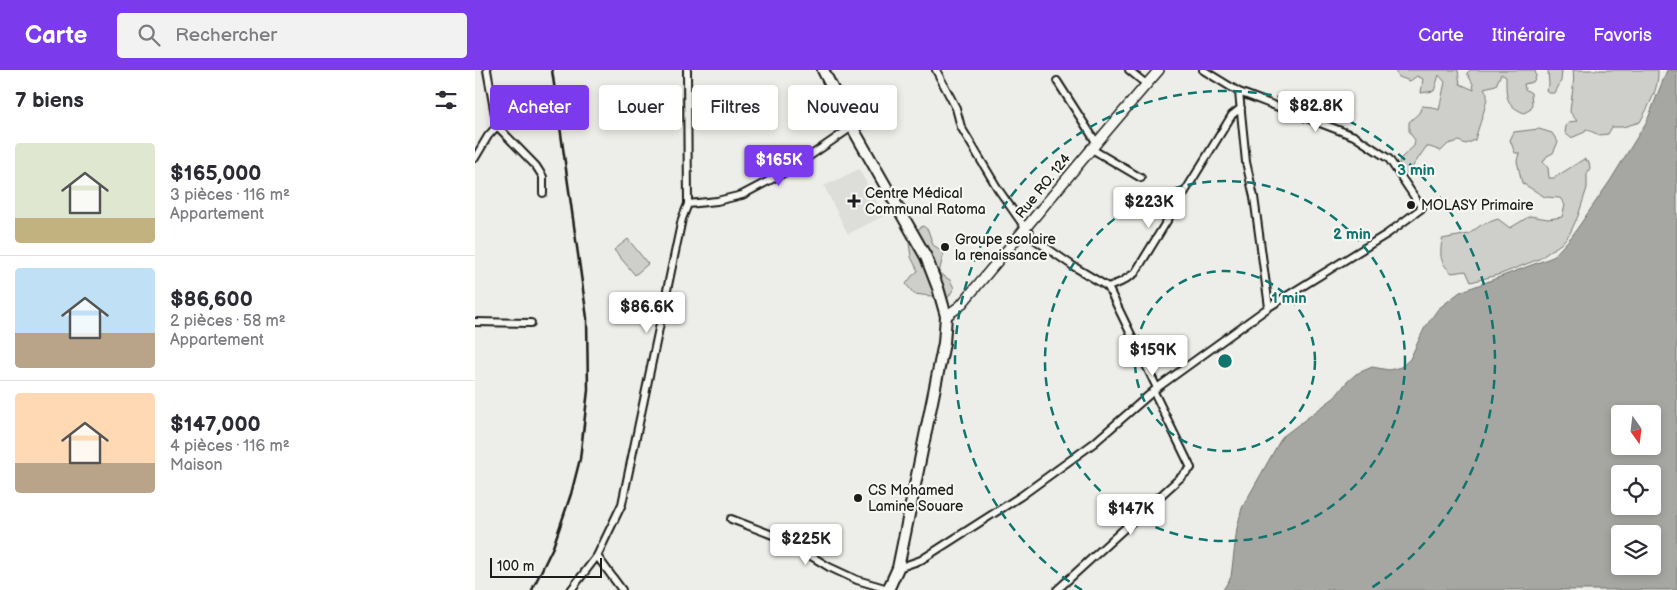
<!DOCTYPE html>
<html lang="fr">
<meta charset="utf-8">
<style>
body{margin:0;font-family:"Balsamiq Sans",sans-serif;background:#f2f2f3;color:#2b2b33;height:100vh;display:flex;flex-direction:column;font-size:19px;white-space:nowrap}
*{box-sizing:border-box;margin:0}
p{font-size:16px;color:#7c7c81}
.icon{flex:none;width:28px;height:28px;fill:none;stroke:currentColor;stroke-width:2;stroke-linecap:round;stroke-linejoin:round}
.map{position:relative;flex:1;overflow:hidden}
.sheet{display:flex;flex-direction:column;background:#fff;width:475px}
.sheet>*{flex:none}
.guide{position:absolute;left:15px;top:15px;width:475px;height:45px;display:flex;gap:10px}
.needle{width:32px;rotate:166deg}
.controls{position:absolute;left:1136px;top:335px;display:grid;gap:10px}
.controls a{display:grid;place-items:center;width:50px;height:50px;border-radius:5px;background:#fff;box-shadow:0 2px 8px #0003;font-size:25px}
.scale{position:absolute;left:15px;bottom:12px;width:112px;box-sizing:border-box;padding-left:5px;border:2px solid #1c1c1c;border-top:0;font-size:14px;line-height:18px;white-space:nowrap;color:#1c1c1c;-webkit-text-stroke:4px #f6f6f2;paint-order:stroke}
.price{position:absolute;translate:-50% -42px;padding:0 11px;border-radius:5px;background:#fff;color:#222;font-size:16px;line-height:32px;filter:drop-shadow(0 1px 2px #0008)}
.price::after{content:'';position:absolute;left:50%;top:30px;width:15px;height:11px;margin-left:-8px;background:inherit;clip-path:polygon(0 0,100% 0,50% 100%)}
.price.on{background:#7c3aed;color:#fff}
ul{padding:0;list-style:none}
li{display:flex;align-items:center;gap:15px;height:125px;padding:0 15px}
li+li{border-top:1px solid #e1e1e2}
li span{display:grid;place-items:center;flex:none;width:140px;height:100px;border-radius:5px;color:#555}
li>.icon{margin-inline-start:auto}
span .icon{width:60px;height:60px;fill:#fffc;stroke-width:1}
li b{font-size:21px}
h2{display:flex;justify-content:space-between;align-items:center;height:60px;padding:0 15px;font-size:21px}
.pill{padding:0 18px;border-radius:5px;background:#fff;box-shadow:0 2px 8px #0003;font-size:18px;line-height:45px}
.pill.on{background:#7c3aed;color:#fff}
header{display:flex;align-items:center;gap:30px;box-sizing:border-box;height:70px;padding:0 25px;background:#7c3aed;color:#fff}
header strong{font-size:24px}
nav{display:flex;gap:28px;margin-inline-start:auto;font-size:18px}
.search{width:350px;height:45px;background:#f2f2f3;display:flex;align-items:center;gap:12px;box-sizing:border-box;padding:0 18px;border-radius:5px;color:#7c7c81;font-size:19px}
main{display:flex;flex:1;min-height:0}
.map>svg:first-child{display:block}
.built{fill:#ddddda}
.green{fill:#cececb;stroke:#757574}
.water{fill:#a6a6a3;stroke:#6f6f6d;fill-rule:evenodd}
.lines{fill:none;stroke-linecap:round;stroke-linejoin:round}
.street-casing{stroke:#1c1c1c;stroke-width:10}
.secondary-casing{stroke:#1c1c1c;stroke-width:12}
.primary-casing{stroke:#1c1c1c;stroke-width:14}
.street{stroke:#f6f6f2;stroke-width:6}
.secondary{stroke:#f6f6f2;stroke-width:9}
.primary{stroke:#f6f6f2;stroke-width:10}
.rail{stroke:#1c1c1c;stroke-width:2.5}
.ring{fill:none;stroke:#0f766e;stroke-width:2.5;stroke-dasharray:9 6}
.poi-dot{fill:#1c1c1c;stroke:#f6f6f2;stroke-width:2}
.labels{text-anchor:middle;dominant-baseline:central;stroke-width:4.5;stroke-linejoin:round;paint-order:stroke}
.street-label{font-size:14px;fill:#1c1c1c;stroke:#f6f6f2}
.poi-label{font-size:14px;fill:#1c1c1c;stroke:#f6f6f2;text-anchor:start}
.centre{fill:#0f766e;stroke:#f6f6f2;stroke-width:2.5}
.ring-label{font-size:15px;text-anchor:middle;font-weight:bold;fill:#0f766e;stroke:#f6f6f2;stroke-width:4.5;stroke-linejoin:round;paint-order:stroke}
</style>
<header>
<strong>Carte</strong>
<div class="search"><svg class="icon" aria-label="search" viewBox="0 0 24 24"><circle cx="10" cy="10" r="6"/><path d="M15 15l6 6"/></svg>Rechercher</div>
<nav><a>Carte</a><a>Itinéraire</a><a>Favoris</a></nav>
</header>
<main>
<section class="sheet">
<h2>7 biens<svg class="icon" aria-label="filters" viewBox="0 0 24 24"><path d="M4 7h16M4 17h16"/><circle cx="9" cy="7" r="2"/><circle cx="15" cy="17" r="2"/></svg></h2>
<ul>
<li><span style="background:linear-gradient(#dfe7d0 75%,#c2b280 0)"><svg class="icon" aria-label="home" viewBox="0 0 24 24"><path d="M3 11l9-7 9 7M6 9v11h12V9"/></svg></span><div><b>$165,000</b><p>3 pièces · 116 m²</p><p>Appartement</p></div></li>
<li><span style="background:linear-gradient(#bfe0f5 65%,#b9a48a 0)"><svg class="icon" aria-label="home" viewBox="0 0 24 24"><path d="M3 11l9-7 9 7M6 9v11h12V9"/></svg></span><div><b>$86,600</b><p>2 pièces · 58 m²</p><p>Appartement</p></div></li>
<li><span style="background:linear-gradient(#ffd9b3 70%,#b9a48a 0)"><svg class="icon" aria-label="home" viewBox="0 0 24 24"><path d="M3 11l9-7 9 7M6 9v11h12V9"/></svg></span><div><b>$147,000</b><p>4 pièces · 116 m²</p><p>Maison</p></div></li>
</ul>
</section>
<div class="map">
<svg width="1202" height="520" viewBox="0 0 1202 520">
<rect width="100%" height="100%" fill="#edede9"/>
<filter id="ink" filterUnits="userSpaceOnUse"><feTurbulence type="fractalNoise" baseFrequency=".02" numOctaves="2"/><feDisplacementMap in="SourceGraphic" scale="10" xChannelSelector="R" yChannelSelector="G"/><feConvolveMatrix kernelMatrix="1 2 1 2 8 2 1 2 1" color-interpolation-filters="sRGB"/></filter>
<g filter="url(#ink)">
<path class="built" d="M 384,99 L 409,146 L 373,164 L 349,116 Z"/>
<path class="green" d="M 919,0 L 983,0 L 985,14 L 999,20 L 998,14 L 992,3 L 995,0 L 1060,0 L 1061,7 L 1058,12 L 1049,14 L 1050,19 L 1056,23 L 1057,33 L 1056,39 L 1049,43 C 1030,35 1031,26 1031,7 L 1026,4 L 1021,15 L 1009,18 C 1010,20 1012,23 1012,25 C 1013,32 1002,61 1000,70 L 991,74 L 984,71 L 973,74 L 966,81 L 955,77 L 951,77 L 936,99 L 930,104 L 924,95 L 925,89 L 939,76 L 940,70 L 934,62 L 934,52 L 944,43 L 947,36 L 957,37 L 964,40 L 970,12 L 964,5 L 959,21 L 946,23 L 948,9 L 942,6 L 935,11 L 924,7 Z
M 1073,0 L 1087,0 L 1086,11 L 1080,23 L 1074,23 L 1071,20 L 1074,15 Z
M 1098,0 L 1183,0 C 1184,19 1174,35 1165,52 L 1148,57 L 1137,57 L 1133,64 L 1124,65 L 1111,59 L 1110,62 L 1096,68 L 1090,63 L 1091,56 L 1094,52 L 1102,51 L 1095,42 C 1096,28 1100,13 1098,0 Z
M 1064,59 L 1077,63 L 1083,72 L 1078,83 L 1072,86 L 1068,92 L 1073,98 L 1074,108 L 1079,108 L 1109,89 L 1114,92 L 1115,98 L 1112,104 L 1112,118 L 1103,146 L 1095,163 L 1087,173 L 1064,189 L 1026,204 L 996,212 L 991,201 L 977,203 C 964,192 965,186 967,169 L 994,164 L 1006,155 L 1023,149 L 1035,158 L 1055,146 L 1073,149 L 1087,147 L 1090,135 L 1085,128 L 1070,127 L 1047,113 L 1042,91 L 1044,83 L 1040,83 L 1035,70 L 1039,62 Z
M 448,156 L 453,160 L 458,175 L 469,182 L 464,203 L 475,210 L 479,218 L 471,231 L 463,233 L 456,226 L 439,224 L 431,214 L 437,206 L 443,201 L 436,187 L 433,166 Z
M 153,169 L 173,194 L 160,205 L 139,180 Z"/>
<path class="water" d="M 1192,0 L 1202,0 L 1202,520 L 748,520 L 756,507 L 762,458 L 767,438 L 807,367 L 860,327 L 872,312 L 881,304 L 897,297 L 914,300 L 926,297 L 935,289 L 949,259 L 963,239 L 985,222 L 1078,187 L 1097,166 L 1135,111 L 1172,51 ZM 1145,344 L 1178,344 L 1178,376 L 1145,376 ZM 1145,404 L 1178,404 L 1178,436 L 1145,436 ZM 1145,464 L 1178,464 L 1178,496 L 1145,496 Z"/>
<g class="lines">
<g class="street-casing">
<path id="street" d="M 461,0 L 481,38 L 486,57 L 523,119 L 551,159 L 559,169 L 598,196 L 633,217 L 646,212 L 660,203 L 757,45 L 766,38
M 654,0 L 671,14
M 582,11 L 621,72
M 764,22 L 771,92 L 779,127 L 794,237
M 22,56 L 61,96 L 68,107 L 68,123
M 615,78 L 666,108
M 0,88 L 13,66 L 22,56 L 12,0
M 213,134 L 242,131 L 267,125 L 316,99 L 377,57
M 633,217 L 682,318
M 0,252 L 56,253
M 256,449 L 308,469 L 354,497 L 382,510 L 413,519
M 122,486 L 147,520
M 423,498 L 446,490 L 546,426 L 619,373 L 682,318 L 794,237 L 912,164 L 947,138 L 914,89 L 879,66 L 764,22 L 728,0
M 96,520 L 122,486 L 147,434 L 207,149 L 213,134 L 212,0
M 582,520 L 716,398 L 679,322"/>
</g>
<g class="secondary-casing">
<path id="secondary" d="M 471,246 L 485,236 C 551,158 616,78 684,0"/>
</g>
<g class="primary-casing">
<path id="primary" d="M 348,0 L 377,57 L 451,187 L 463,218 L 471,246 L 469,273 L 423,498 L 413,520"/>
</g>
<use href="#street" class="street"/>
<use href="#secondary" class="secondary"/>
<use href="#primary" class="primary"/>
<path class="rail" d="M 57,520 L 78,477 L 96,424 L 105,389 L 113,320 L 112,248 L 77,0"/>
</g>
</g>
<g class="ring">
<circle cx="750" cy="291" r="90"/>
<circle cx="750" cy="291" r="180"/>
<path d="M607 520A270 270 0 1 1 893 520"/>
</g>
<g class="poi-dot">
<path d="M376.5 123.5h5v5h5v5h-5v5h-5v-5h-5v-5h5z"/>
<circle cx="936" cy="135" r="5"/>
<circle cx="470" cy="177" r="5"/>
<circle cx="383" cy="428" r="5"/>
</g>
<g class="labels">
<g class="street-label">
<text transform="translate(568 116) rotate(-51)">Rue RO. 124</text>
</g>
<g class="poi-label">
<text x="390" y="123">Centre Médical<tspan x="390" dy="16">Communal Ratoma</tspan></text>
<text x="946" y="135">MOLASY Primaire</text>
<text x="480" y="169">Groupe scolaire<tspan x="480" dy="16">la renaissance</tspan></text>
<text x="393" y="420">CS Mohamed<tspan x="393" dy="16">Lamine Souare</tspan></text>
</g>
</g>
<circle cx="750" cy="291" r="8" class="centre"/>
<g class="ring-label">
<text x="941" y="105">3 min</text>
<text x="877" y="169">2 min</text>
<text x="814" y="233">1 min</text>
</g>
</svg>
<div class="controls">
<a><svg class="needle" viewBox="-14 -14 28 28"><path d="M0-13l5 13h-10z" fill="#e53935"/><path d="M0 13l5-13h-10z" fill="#7c7c81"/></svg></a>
<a><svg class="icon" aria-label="locate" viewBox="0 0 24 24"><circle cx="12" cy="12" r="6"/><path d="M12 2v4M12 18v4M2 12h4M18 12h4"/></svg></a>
<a><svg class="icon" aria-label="layers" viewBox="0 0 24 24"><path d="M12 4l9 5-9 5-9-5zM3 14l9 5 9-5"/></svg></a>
</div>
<div class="scale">100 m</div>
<b class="price" style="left:841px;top:63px">$82.8K</b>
<b class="price on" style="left:304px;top:117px">$165K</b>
<b class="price" style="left:674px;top:159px">$223K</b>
<b class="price" style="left:172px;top:264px">$86.6K</b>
<b class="price" style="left:678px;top:307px">$159K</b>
<b class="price" style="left:656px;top:466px">$147K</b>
<b class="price" style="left:331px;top:496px">$225K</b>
<div class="guide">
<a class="pill on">Acheter</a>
<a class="pill">Louer</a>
<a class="pill">Filtres</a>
<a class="pill">Nouveau</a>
</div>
</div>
</main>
